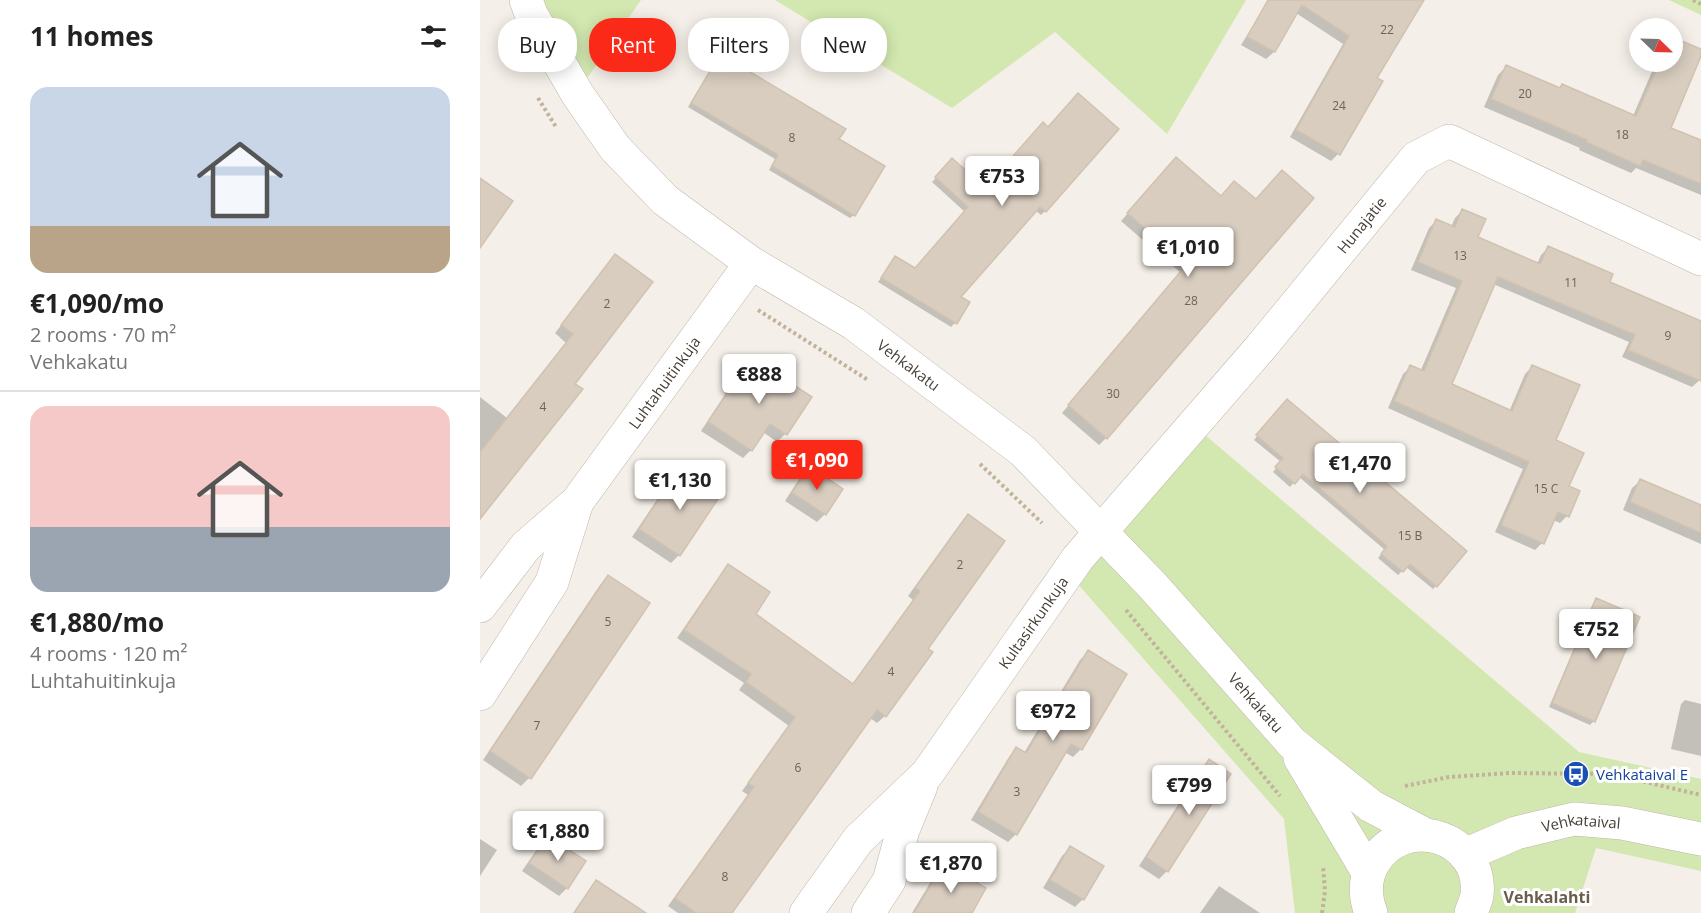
<!DOCTYPE html>
<meta charset="utf-8">
<style>
body{margin:0;font-family:"Open Sans",sans-serif;background:#f2f2f2;color:#222;height:100vh;display:flex;flex-direction:column;font-size:22px;white-space:nowrap}
*{box-sizing:border-box;margin:0}
p{font-size:20px;color:#767676}
.icon{flex:none;width:33px;height:33px;fill:none;stroke:currentColor;stroke-width:2;stroke-linecap:round;stroke-linejoin:round}
.map{position:relative;flex:1;overflow:hidden}
.panel{display:flex;flex-direction:column;background:#fff;width:480px}
.panel>*{flex:none}
.guide{position:absolute;left:18px;top:18px;width:570px;height:54px;display:flex;gap:12px}
.needle{width:39px;rotate:113deg}
.buttons{position:absolute;left:1149px;top:18px;display:grid;gap:12px}
.buttons a{display:grid;place-items:center;width:54px;height:54px;border-radius:50%;background:#fff;box-shadow:0 3px 15px #0003;font-size:30px}
.price{position:absolute;translate:-50% -51px;padding:0 14px;border-radius:6px;background:#fff;color:#222;font-size:20px;line-height:39px;filter:drop-shadow(0 2px 3px #0008)}
.price::after{content:'';position:absolute;left:50%;top:36px;width:18px;height:14px;margin-left:-9px;background:inherit;clip-path:polygon(0 0,100% 0,50% 100%)}
.price.active{background:#fb2917;color:#fff}
ul{padding:0;list-style:none}
li{display:grid;align-content:center;gap:12px;height:318px;padding:0 30px}
li+li{border-top:2px solid #e0e0e0}
li span{display:grid;place-items:center;height:186px;border-radius:18px;color:#555}
li>.icon{margin-inline-start:auto}
span .icon{width:108px;height:108px;fill:#fffc;stroke-width:1}
li b{font-size:26px}
h2{display:flex;justify-content:space-between;align-items:center;height:72px;padding:0 30px;font-size:26px}
.tag{padding:0 21px;border-radius:24px;background:#fff;box-shadow:0 3px 15px #0003;font-size:21px;line-height:54px}
.tag.active{background:#fb2917;color:#fff}
main{display:flex;flex:1;min-height:0}
.map>svg:first-child{display:block}
.green{fill:#d3e8b0}
.shadow{fill:#0003}
.building{fill:#d9cdc0;stroke:#d1c2b0;stroke-width:1.5}
.lines{fill:none;stroke-linecap:round;stroke-linejoin:round}
.minor-casing{stroke:#c0b6aa;stroke-width:34}
.path{stroke:#c2b19b;stroke-width:4;stroke-dasharray:3 3;stroke-linecap:butt}
.minor{stroke:#fff;stroke-width:33}
.labels{text-anchor:middle;dominant-baseline:central;stroke-width:6;stroke-linejoin:round;paint-order:stroke}
.number-label{font-size:12px;fill:#6c6258}
.street-label{font-size:15px;fill:#473f36;stroke:#fff}
.transit-label{font-size:15px;fill:#164399;stroke:#fff;text-anchor:start}
.neighbourhood-label{font-size:16px;font-weight:bold;fill:#6a5d4d;stroke:#fff}
</style>
<main>
<section class="panel">
<h2>11 homes<svg class="icon" aria-label="filters" viewBox="0 0 24 24"><path d="M4 7h16M4 17h16"/><circle cx="9" cy="7" r="2"/><circle cx="15" cy="17" r="2"/></svg></h2>
<ul>
<li><span style="background:linear-gradient(#c9d6e8 75%,#b9a48a 0)"><svg class="icon" aria-label="home" viewBox="0 0 24 24"><path d="M3 11l9-7 9 7M6 9v11h12V9"/></svg></span><div><b>€1,090/mo</b><p>2 rooms · 70 m²</p><p>Vehkakatu</p></div></li>
<li><span style="background:linear-gradient(#f6c9c9 65%,#9aa5b1 0)"><svg class="icon" aria-label="home" viewBox="0 0 24 24"><path d="M3 11l9-7 9 7M6 9v11h12V9"/></svg></span><div><b>€1,880/mo</b><p>4 rooms · 120 m²</p><p>Luhtahuitinkuja</p></div></li>
</ul>
</section>
<div class="map">
<svg width="1221" height="913" viewBox="0 0 1221 913">
<rect width="100%" height="100%" fill="#f4efe8"/>
<path class="green" d="M 46,0 L 161,0 L 99,90 Z
M 295,0 L 766,0 L 687,134 L 575,32 L 472,108 Z
M 1189,0 L 1221,0 L 1221,15 Z
M 718,429 L 1099,752 L 1221,779 L 1221,871 L 1116,848 L 1095,913 L 815,913 L 804,819 L 589,574 Z"/>
<path class="shadow" d="M 789,0 L 942,0 L 895,78 L 901,82 L 858,154 L 851,161 L 810,137 L 863,44 L 816,13 L 794,52 L 786,59 L 761,45 Z
M 1221,51 L 1189,128 L 1221,142 L 1221,195 L 1156,168 L 1151,173 L 1099,150 L 1100,148 L 1004,107 L 1018,75 L 1026,67 L 1079,89 L 1153,116 L 1176,62 L 1192,62 Z
M 241,55 L 357,140 L 374,215 L 370,218 L 289,170 L 295,159 L 208,107 Z
M 559,128 L 565,211 L 561,215 L 555,210 L 479,297 L 475,323 L 471,327 L 398,282 L 415,258 L 435,270 L 485,212 L 452,182 L 472,160 L 505,190 Z
M 689,167 L 740,198 L 626,438 L 619,445 L 582,413 L 701,273 L 641,221 Z
M 982,211 L 996,238 L 1057,264 L 1061,255 L 1068,248 L 1128,283 L 1221,322 L 1221,379 L 1212,387 L 1142,357 L 1149,342 L 1013,284 L 970,385 L 1029,412 L 1045,374 L 1052,367 L 1087,487 L 1087,516 L 1080,523 L 1073,520 L 1062,543 L 1055,550 L 1015,532 L 1043,469 L 908,408 L 923,374 L 931,367 L 940,372 L 976,288 L 931,270 L 949,228 L 956,221 L 971,227 L 975,218 Z
M 136,256 L 93,384 L 0,518 L 0,397 L 27,418 L 86,343 L 75,333 Z
M 271,359 L 305,434 L 297,442 L 283,432 L 271,450 L 263,458 L 221,431 L 263,367 Z
M 804,404 L 956,586 L 953,589 L 926,567 L 918,575 L 898,558 L 905,550 L 819,477 L 810,487 L 793,472 L 801,462 L 774,440 Z
M 201,468 L 199,555 L 191,563 L 152,537 L 193,476 Z
M 329,468 L 345,514 L 337,522 L 305,501 L 321,476 Z
M 1160,481 L 1221,506 L 1221,544 L 1143,510 L 1152,488 Z
M 488,516 L 405,716 L 397,723 L 390,718 L 250,913 L 198,913 L 188,906 L 268,795 L 262,791 L 309,726 L 259,690 L 264,683 L 197,638 L 241,574 L 248,566 L 274,614 L 372,685 L 433,600 L 428,596 L 480,524 Z
M 128,577 L 49,778 L 41,786 L 3,760 L 120,585 Z
M 1116,600 L 1114,721 L 1110,725 L 1069,707 L 1113,604 Z
M 608,652 L 645,674 L 601,749 L 593,757 L 584,752 L 536,834 L 528,842 L 491,820 L 529,757 L 537,749 L 544,753 L 600,660 Z
M 1205,700 L 1221,704 L 1221,756 L 1191,749 L 1201,704 Z
M 729,761 L 687,871 L 679,879 L 659,866 L 721,769 Z
M 67,837 L 87,888 L 79,896 L 42,871 L 60,845 Z
M 0,839 L 17,850 L 0,876 Z
M 590,848 L 603,899 L 595,907 L 563,888 L 582,856 Z
M 464,865 L 490,913 L 432,913 L 456,873 Z
M 117,882 L 145,913 L 93,913 L 109,890 Z
M 739,886 L 780,913 L 720,913 Z"/>
<path class="building" d="M 788,0 L 944,0 L 897,78 L 903,81 L 860,155 L 816,130 L 869,36 L 822,5 L 795,52 L 767,37 Z
M 1192,37 L 1221,49 L 1221,56 L 1191,128 L 1221,140 L 1221,184 L 1163,160 L 1160,166 L 1106,142 L 1107,140 L 1011,99 L 1026,65 L 1080,88 L 1082,84 L 1156,116 L 1180,62 L 1192,62 Z
M 240,54 L 366,129 L 359,139 L 405,166 L 375,216 L 292,166 L 298,155 L 211,103 Z
M 598,93 L 639,129 L 566,212 L 560,207 L 481,297 L 490,302 L 477,324 L 401,278 L 415,256 L 435,268 L 488,207 L 455,177 L 472,158 L 505,188 L 563,122 L 568,127 Z
M 696,157 L 741,196 L 754,181 L 776,199 L 802,170 L 834,198 L 627,439 L 588,405 L 707,264 L 647,213 Z
M 0,178 L 33,201 L 0,248 Z
M 982,209 L 1006,219 L 998,237 L 1060,264 L 1068,246 L 1133,274 L 1130,282 L 1221,321 L 1221,381 L 1148,350 L 1155,335 L 1018,277 L 972,384 L 1032,411 L 1052,365 L 1100,385 L 1076,440 L 1104,453 L 1089,486 L 1100,491 L 1089,517 L 1078,512 L 1064,544 L 1021,525 L 1049,462 L 914,401 L 930,365 L 944,371 L 982,281 L 938,262 L 956,219 L 975,227 Z
M 135,254 L 173,282 L 95,384 L 103,389 L 0,519 L 0,452 L 93,334 L 81,325 Z
M 271,357 L 332,397 L 307,435 L 290,424 L 272,451 L 228,422 Z
M 807,399 L 987,551 L 957,587 L 930,564 L 923,572 L 901,554 L 907,546 L 823,474 L 815,484 L 795,467 L 803,458 L 776,435 Z
M 200,466 L 242,493 L 200,556 L 159,529 Z
M 329,466 L 363,489 L 346,515 L 312,493 Z
M 1160,479 L 1221,505 L 1221,533 L 1150,502 Z
M 488,514 L 525,541 L 448,649 L 453,652 L 406,717 L 397,710 L 252,913 L 216,913 L 195,898 L 274,787 L 268,783 L 315,717 L 266,682 L 271,674 L 204,630 L 248,564 L 290,592 L 276,614 L 373,684 L 440,591 L 435,588 Z
M 128,575 L 170,603 L 51,779 L 10,751 Z
M 1116,598 L 1160,617 L 1115,722 L 1072,703 Z
M 608,650 L 647,674 L 602,750 L 591,744 L 537,835 L 498,812 L 536,747 L 546,753 Z
M 729,759 L 751,774 L 688,872 L 666,857 Z
M 67,835 L 106,861 L 88,889 L 49,863 Z
M 590,846 L 624,866 L 604,900 L 570,880 Z
M 464,863 L 506,888 L 492,913 L 434,913 Z
M 116,880 L 166,913 L 94,913 Z"/>
<g class="lines">
<g class="minor-casing">
<g id="minor">
<path id="s1" d="M 46,0 L 51,14 L 98,95 L 135,148 L 185,200 L 271,263 L 373,323 L 543,451 L 673,586 L 812,743 L 891,806 L 944,834"/>
<path id="s2" d="M 0,606 L 46,546 L 97,502 L 271,263"/>
<path d="M 0,694 L 72,582 L 97,502"/>
<path d="M 820,758 L 888,872"/>
<path id="s3" d="M 985,855 L 1036,833 L 1094,819 L 1142,823 L 1221,839"/>
<path id="s4" d="M 326,913 L 378,840 L 447,774 L 598,558 L 781,347 L 936,158 L 969,141 L 1221,259"/>
<path d="M 388,913 L 409,881 L 423,830 L 441,786"/>
<path d="M 891,913 C 885,897 884,880 893,864 C 924,810 1004,838 997,895 C 996,901 993,907 991,913"/>
</g>
</g>
<path class="path" d="M 1213,0 L 1221,4
M 58,98 L 76,127
M 278,310 L 388,380
M 500,464 L 562,523
M 646,610 L 800,796
M 925,786 L 969,777 L 1030,773 L 1131,774 L 1221,795
M 842,913 L 845,891 L 843,866"/>
<use href="#minor" class="minor"/>
</g>
<defs>
<g id="bus-disc" transform="scale(1.35)"><circle r="9.5" fill="#1a4fb4" stroke="#fff"/><path d="M-5-6H5V4H4V6H2V4H-2V6H-4V4H-5ZM-3.5-4V0h7V-4ZM-3.5 1.2v1.5H-2V1.2ZM2 1.2v1.5H3.5V1.2Z" fill="#fff"/></g>
</defs>
<g fill-rule="evenodd">
<use href="#bus-disc" x="1096" y="774"/>
</g>
<g class="labels">
<g class="number-label">
<text x="907" y="29">22</text>
<text x="1045" y="93">20</text>
<text x="859" y="105">24</text>
<text x="1142" y="134">18</text>
<text x="312" y="137">8</text>
<text x="980" y="255">13</text>
<text x="1091" y="282">11</text>
<text x="711" y="300">28</text>
<text x="127" y="303">2</text>
<text x="1188" y="335">9</text>
<text x="633" y="393">30</text>
<text x="63" y="406">4</text>
<text x="1066" y="488">15 C</text>
<text x="930" y="535">15 B</text>
<text x="480" y="564">2</text>
<text x="128" y="621">5</text>
<text x="411" y="671">4</text>
<text x="57" y="725">7</text>
<text x="318" y="767">6</text>
<text x="537" y="791">3</text>
<text x="245" y="876">8</text>
</g>
<g class="street-label">
<text stroke="none"><textPath href="#s4" startOffset="886">Hunajatie</textPath></text>
<text stroke="none"><textPath href="#s1" startOffset="540">Vehkakatu</textPath></text>
<text stroke="none"><textPath href="#s2" startOffset="291">Luhtahuitinkuja</textPath></text>
<text stroke="none"><textPath href="#s4" startOffset="370">Kultasirkunkuja</textPath></text>
<text stroke="none"><textPath href="#s1" startOffset="1026">Vehkakatu</textPath></text>
<text stroke="none"><textPath href="#s3" startOffset="122">Vehkataival</textPath></text>
</g>
<g class="transit-label">
<text x="1116" y="774">Vehkataival E</text>
</g>
<g class="neighbourhood-label">
<text x="1067" y="897">Vehkalahti</text>
</g>
</g>
</svg>
<div class="buttons">
<a><svg class="needle" viewBox="-14 -14 28 28"><path d="M0-13l5 13h-10z" fill="#e53935"/><path d="M0 13l5-13h-10z" fill="#767676"/></svg></a>
</div>
<b class="price" style="left:522px;top:207px">€753</b>
<b class="price" style="left:708px;top:278px">€1,010</b>
<b class="price" style="left:279px;top:405px">€888</b>
<b class="price active" style="left:337px;top:491px">€1,090</b>
<b class="price" style="left:880px;top:494px">€1,470</b>
<b class="price" style="left:200px;top:511px">€1,130</b>
<b class="price" style="left:1116px;top:660px">€752</b>
<b class="price" style="left:573px;top:742px">€972</b>
<b class="price" style="left:709px;top:816px">€799</b>
<b class="price" style="left:78px;top:862px">€1,880</b>
<b class="price" style="left:471px;top:894px">€1,870</b>
<div class="guide">
<a class="tag">Buy</a>
<a class="tag active">Rent</a>
<a class="tag">Filters</a>
<a class="tag">New</a>
</div>
</div>
</main>
